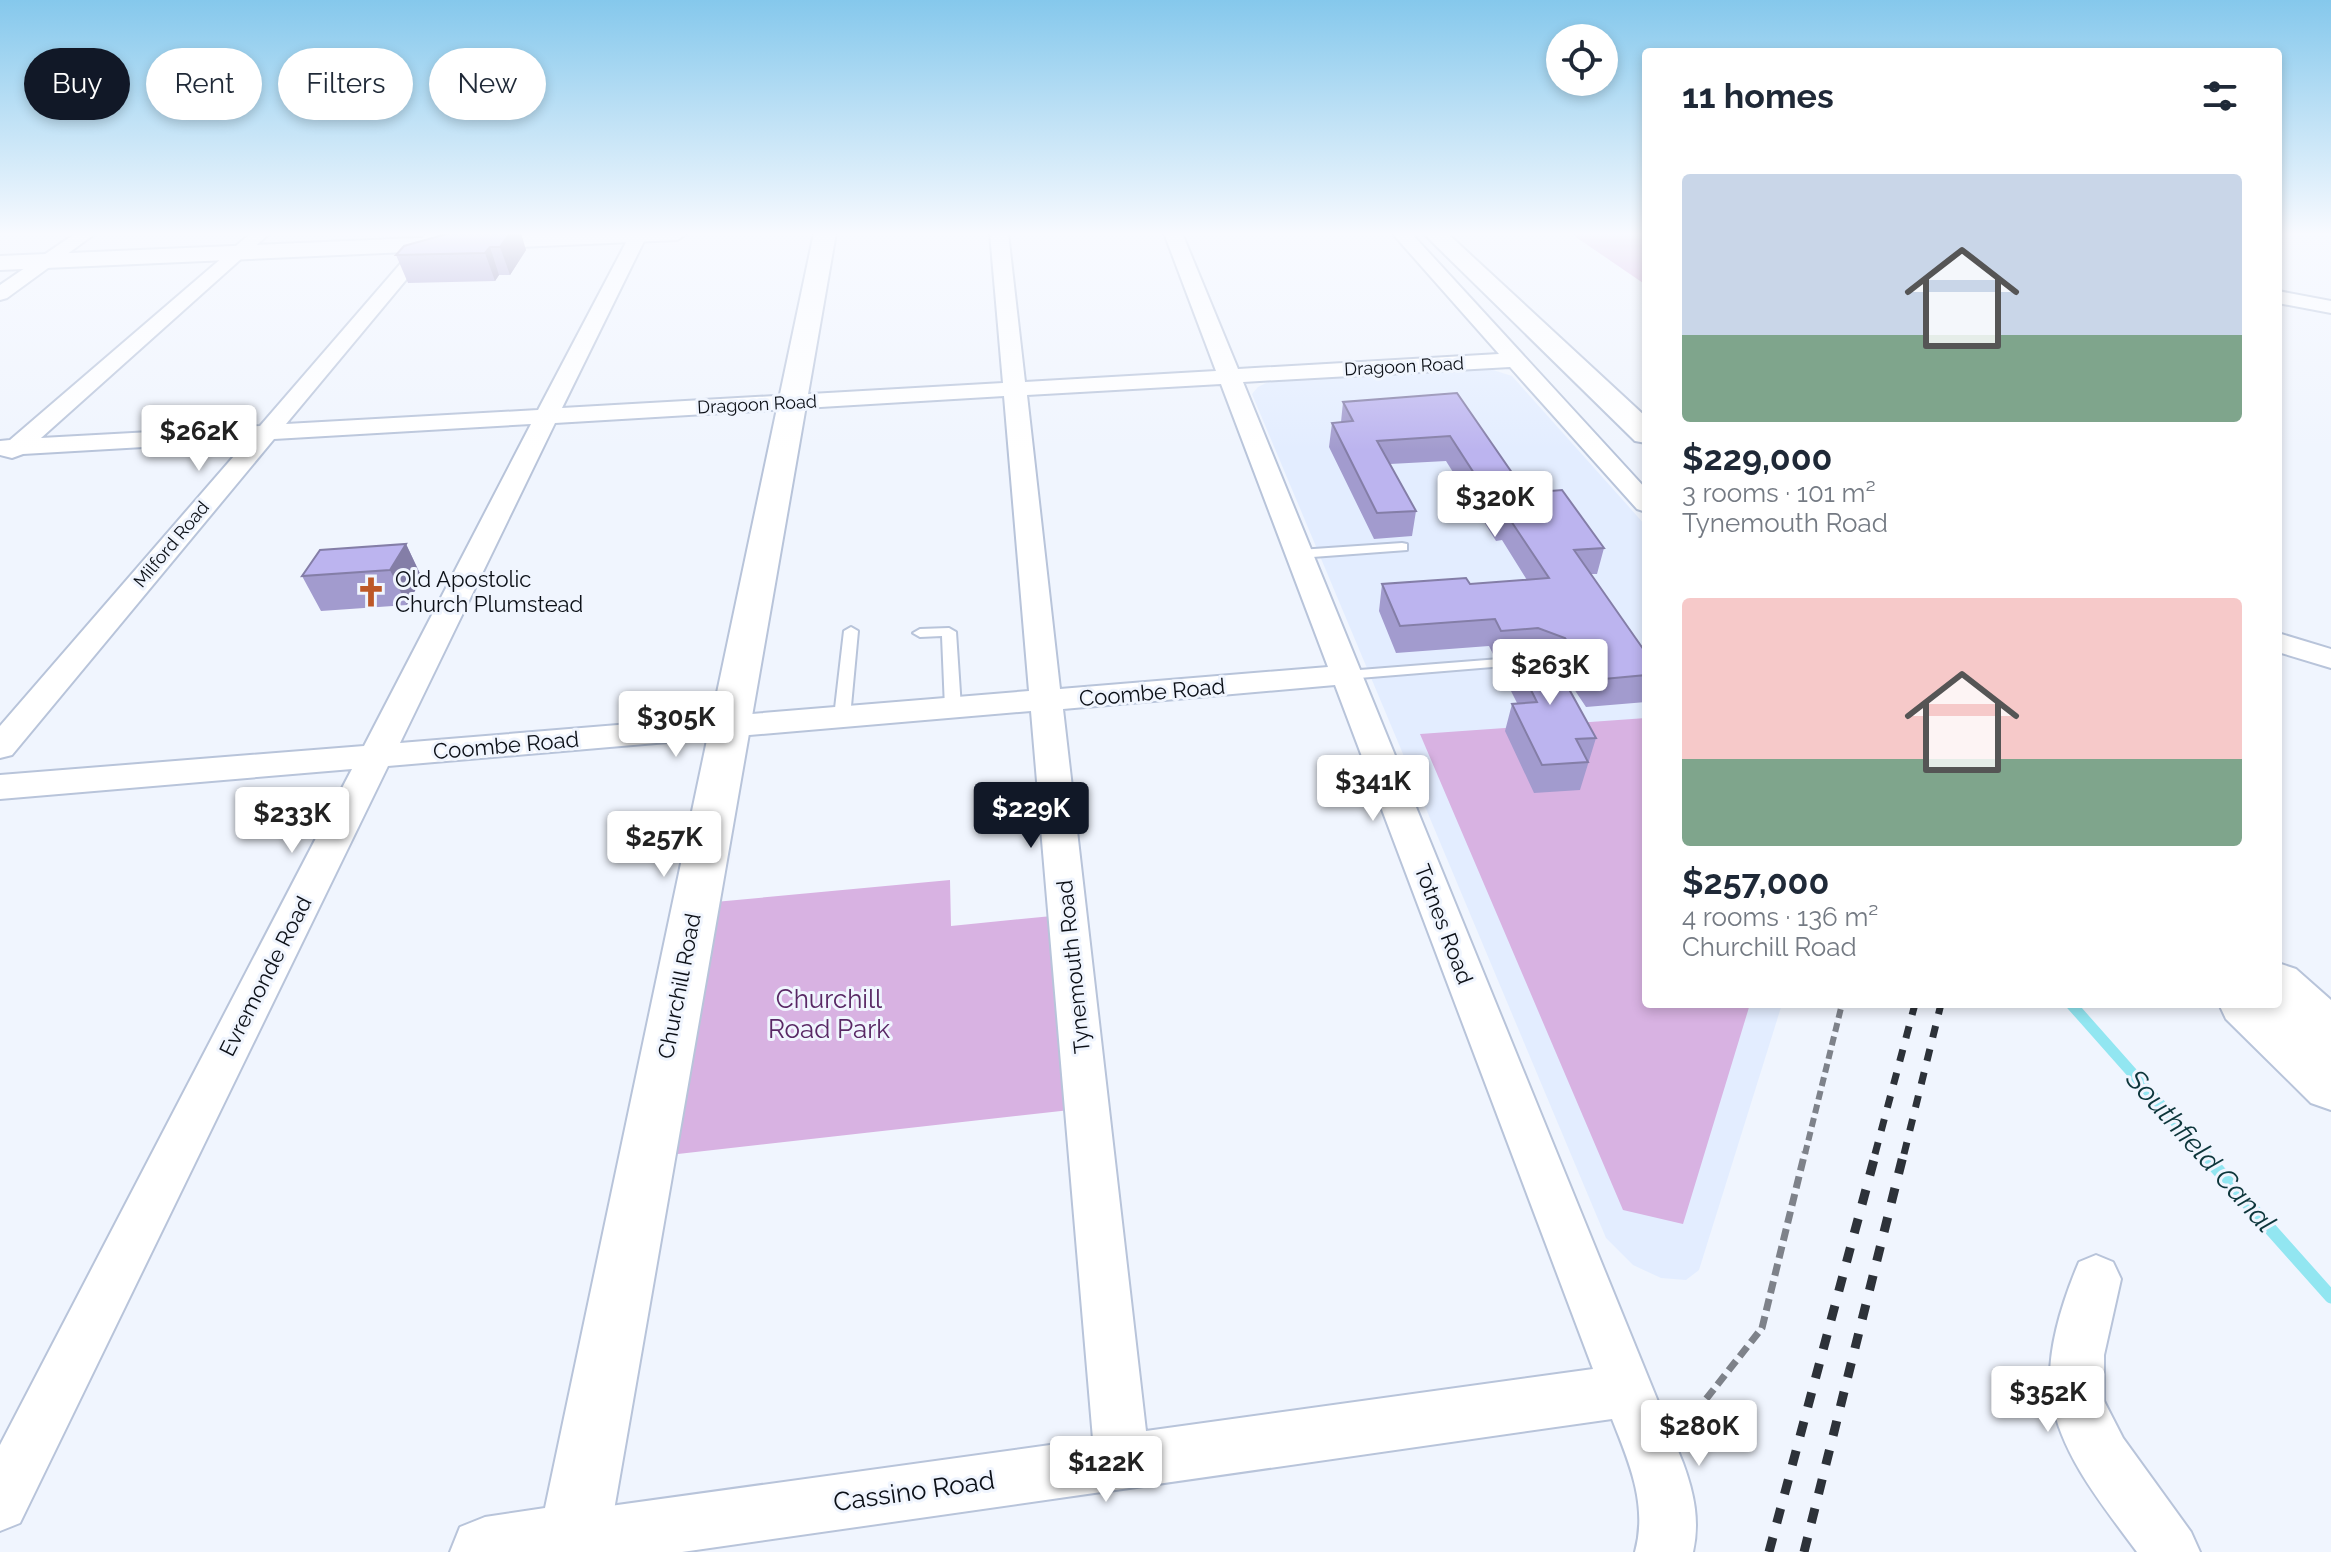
<!DOCTYPE html>
<meta charset="utf-8">
<style>
body{margin:0;font-family:Raleway,sans-serif;background:#f2f2f3;color:#1f2937;height:100vh;display:flex;flex-direction:column;font-size:30px;white-space:nowrap}
*{box-sizing:border-box;margin:0}
p{font-size:26px;color:#747a83}
.icon{flex:none;width:44px;height:44px;fill:none;stroke:currentColor;stroke-width:2;stroke-linecap:round;stroke-linejoin:round}
.map{position:relative;flex:1;overflow:hidden}
.panel{position:absolute;left:1642px;top:48px;width:640px;height:960px;display:flex;flex-direction:column;background:#fff;border-radius:8px;box-shadow:0 4px 12px #0003}
.panel>*{flex:none}
.hud{position:absolute;left:24px;top:48px;width:760px;height:72px;display:flex;gap:16px}
.tools{position:absolute;left:1546px;top:24px;display:grid;gap:16px}
.tools a{display:grid;place-items:center;width:72px;height:72px;border-radius:50%;background:#fff;box-shadow:0 4px 12px #0003;font-size:40px}
.price{position:absolute;translate:-50% -68px;padding:0 18px;border-radius:8px;background:#fff;color:#222;font-size:26px;line-height:52px;filter:drop-shadow(0 2px 4px #0008)}
.price::after{content:'';position:absolute;left:50%;top:48px;width:24px;height:18px;margin-left:-12px;background:inherit;clip-path:polygon(0 0,100% 0,50% 100%)}
.price.active{background:#111827;color:#fff}
ul{padding:0;list-style:none}
li{display:grid;align-content:center;gap:16px;height:424px;padding:0 40px}
li span{display:grid;place-items:center;height:248px;border-radius:8px;color:#555}
li>.icon{margin-inline-start:auto}
span .icon{width:144px;height:144px;fill:#fffc;stroke-width:1}
li b{font-size:34px}
h2{display:flex;justify-content:space-between;align-items:center;height:96px;padding:0 40px;font-size:34px}
.chip{padding:0 28px;border-radius:36px;background:#fff;box-shadow:0 4px 12px #0003;font-size:28px;line-height:72px}
.chip.active{background:#111827;color:#fff}
.map>svg:first-child{display:block}
.built{fill:#e3edff}
.green{fill:#d8b2e2}
.lines{fill:none;stroke-linecap:round;stroke-linejoin:round}
.stream-far1{stroke:#92e6f1;stroke-width:11}
.stream{stroke:#92e6f1;stroke-width:13}
.service-casing{stroke:#b8c4da;stroke-width:4}
.minor-casing{stroke:#b8c4da;stroke-width:4}
.tertiary-casing{stroke:#b8c4da;stroke-width:4}
.primary-casing{stroke:#b8c4da;stroke-width:4}
.path-far1{stroke:#7e828a;stroke-width:6;stroke-dasharray:9 5;stroke-linecap:butt}
.path{stroke:#7e828a;stroke-width:7;stroke-dasharray:12 6;stroke-linecap:butt}
.service{fill:#fff;fill-rule:evenodd}
.minor{fill:#fff;fill-rule:evenodd}
.tertiary{fill:#fff;fill-rule:evenodd}
.primary{fill:#fff;fill-rule:evenodd}
.rail-far1{stroke:#2d3239;stroke-width:7;stroke-dasharray:12 12;stroke-linecap:butt}
.rail{stroke:#2d3239;stroke-width:9;stroke-dasharray:15 15;stroke-linecap:butt}
.wall{fill:#a29bce}
.shaded-wall{fill:#847ea7}
.building{fill:#bcb4ef;stroke:#847ea7;stroke-width:2}
.labels{text-anchor:middle;dominant-baseline:central;stroke-width:6;stroke-linejoin:round;paint-order:stroke}
.far-street-label{font-size:18px;fill:#0c1017;stroke:#f0f5fe}
.poi-label{font-size:22px;fill:#0c1017;stroke:#f0f5fe;text-anchor:start}
.street-label{font-size:22px;fill:#0c1017;stroke:#f0f5fe}
.near-park-label{font-size:26px;fill:#592865;stroke:#f0f5fe}
.near-street-label{font-size:26px;fill:#0c1017;stroke:#f0f5fe}
.near-water-label{font-size:28px;font-style:italic;fill:#0d363b;stroke:#f0f5fe}
</style>
<div class="map">
<svg width="2331" height="1552" viewBox="0 0 2331 1552">
<rect width="100%" height="100%" fill="#f0f5fe"/>
<path class="built" d="M 1487,368 L 1512,376 L 1646,526 L 1646,1004 L 1782,1004 L 1699,1270 L 1686,1280 L 1661,1278 L 1633,1265 L 1606,1238 L 1252,394 L 1258,387 L 1270,381 Z"/>
<path class="green" d="M 1570,233 L 1646,233 L 1646,285 Z
M 1646,718 L 1646,1004 L 1750,1004 L 1683,1224 L 1623,1210 L 1420,734 Z
M 950,880 L 951,926 L 1052,916 L 1070,1110 L 669,1155 L 715,902 Z"/>
<g class="lines">
<path class="stream-far1" d="M 2071,1004 L 2204,1154"/>
<path class="stream" d="M 2202,1152 L 2331,1297"/>
<g class="service-casing">
<path id="service" d="M 1402,543 L 1407,544 L 1407,550 L 1299,558 L 1293,554 L 1299,550 Z
M 851,627 L 858,631 L 850,717 L 842,722 L 834,717 L 844,631 Z
M 949,628 L 956,632 L 961,708 L 953,713 L 945,708 L 942,636 L 920,637 L 913,633 L 920,629 Z
M 1525,657 L 1532,661 L 1530,664 L 1347,679 L 1340,675 L 1347,671 Z"/>
</g>
<g class="minor-casing">
<path id="minor" d="M 76,233 L 96,233 L 7,298 L 0,300 L 0,285 Z
M 251,233 L 270,233 L 41,438 L 260,426 L 427,233 L 445,233 L 286,424 L 538,410 L 631,233 L 647,235 L 562,408 L 1003,383 L 990,233 L 1008,233 L 1025,382 L 1216,371 L 1164,233 L 1182,233 L 1238,369 L 1499,354 L 1392,233 L 1411,233 L 1646,489 L 1646,512 L 1637,509 L 1510,367 L 1243,382 L 1683,1463 C 1694,1493 1700,1521 1693,1552 L 1635,1552 C 1648,1505 1629,1462 1612,1419 L 682,1552 L 542,1552 L 554,1519 L 574,1511 L 1093,1439 L 1031,711 L 388,766 L 20,1523 L 0,1531 L 0,1445 L 352,769 L 0,799 L 0,775 L 364,746 L 531,424 L 274,439 L 12,755 L 0,758 L 0,726 L 247,441 L 23,454 L 12,458 L 0,455 L 0,441 L 10,440 ZM 1221,384 L 1328,667 L 1060,689 L 1027,395 ZM 1004,396 L 1029,691 L 400,743 L 555,423 ZM 1335,685 L 1593,1369 L 1146,1431 L 1063,709 Z
M 2278,291 L 2331,301 L 2331,313 L 2278,303 Z
M 2278,633 L 2331,649 L 2331,668 L 2278,652 Z
M 2096,1255 L 2113,1262 L 2121,1279 L 2104,1355 L 2104,1401 L 2123,1438 L 2191,1532 L 2200,1552 L 2137,1552 C 2104,1507 2062,1457 2052,1401 C 2044,1358 2062,1302 2079,1262 Z"/>
</g>
<g class="tertiary-casing">
<path id="tertiary" d="M 531,233 L 688,233 L 677,240 L 0,270 L 0,256 Z
M 814,233 L 836,233 L 609,1539 L 604,1552 L 450,1552 L 460,1527 L 485,1517 L 545,1508 Z"/>
</g>
<g class="primary-casing">
<path id="primary" d="M 1423,233 L 1447,233 L 1646,417 L 1646,443 L 1635,441 Z
M 2278,963 L 2296,969 L 2331,1000 L 2331,1110 L 2311,1103 L 2226,1019 L 2219,1004 L 2278,1004 Z"/>
</g>
<path class="path-far1" d="M 1805,1154 L 1842,1004"/>
<path class="path" d="M 1684,1427 L 1762,1328 L 1805,1152"/>
<use href="#service" class="service"/>
<use href="#minor" class="minor"/>
<use href="#tertiary" class="tertiary"/>
<use href="#primary" class="primary"/>
<path class="rail-far1" d="M 1875,1154 L 1915,1004
M 1904,1154 L 1941,1004"/>
<path class="rail" d="M 1769,1552 L 1876,1152
M 1804,1552 L 1904,1152"/>
</g>
<path class="wall" d="M 450,233 L 526,250 L 510,275 L 499,275 L 495,281 L 408,283 L 396,255 Z
M 1457,393 L 1526,493 L 1604,548 L 1597,574 L 1591,574 L 1646,653 L 1646,702 L 1586,707 L 1572,686 L 1570,691 L 1596,738 L 1580,790 L 1534,793 L 1505,731 L 1512,704 L 1517,703 L 1501,671 L 1505,657 L 1495,658 L 1489,646 L 1396,653 L 1379,611 L 1382,584 L 1470,584 L 1527,580 L 1502,540 L 1496,541 L 1446,461 L 1390,464 L 1416,511 L 1412,536 L 1374,539 L 1329,447 L 1332,423 L 1341,422 L 1343,402 Z
M 406,544 L 422,578 L 407,605 L 321,611 L 302,576 Z"/>
<path class="shaded-wall" d="M 510,233 L 521,233 L 526,250 L 510,275 L 500,247 Z
M 490,247 L 499,275 L 495,281 L 485,253 Z
M 406,544 L 422,578 L 407,605 L 390,570 Z"/>
<path class="building" d="M 450,233 L 510,233 L 500,247 L 490,247 L 485,253 L 396,255 L 404,246 Z
M 1457,393 L 1526,493 L 1562,490 L 1604,548 L 1574,550 L 1646,653 L 1646,675 L 1593,680 L 1565,638 L 1538,628 L 1501,631 L 1495,619 L 1400,626 L 1382,584 L 1466,578 L 1470,584 L 1549,578 L 1507,515 L 1501,515 L 1450,436 L 1377,441 L 1416,511 L 1377,513 L 1332,423 L 1353,421 L 1343,402 Z
M 406,544 L 390,570 L 302,576 L 320,550 Z
M 1536,642 L 1552,649 L 1573,681 L 1567,682 L 1569,689 L 1596,738 L 1576,739 L 1588,762 L 1542,765 L 1512,704 L 1537,702 L 1508,644 Z"/>
<linearGradient id="sky" x2="0" y2="1"><stop stop-color="#85c8ec"/><stop offset="0.52" stop-color="#f8faff"/><stop offset="1" stop-color="#f8faff" stop-opacity="0"/></linearGradient>
<rect width="2331" height="450" fill="url(#sky)"/>
<defs>
<g id="church-bare" transform="scale(2.4)"><path d="M-1.2-6h2.4v3.5h3.3v2.4h-3.3V6h-2.4V-.1h-3.3v-2.4h3.3Z" fill="#bd5827" stroke="#f0f5fe" stroke-width="2.5" paint-order="stroke"/></g>
</defs>
<g fill-rule="evenodd">
<use href="#church-bare" x="371" y="592"/>
</g>
<g class="labels">
<g class="far-street-label">
<text transform="translate(1404 366) rotate(-3)">Dragoon Road</text>
<text transform="translate(757 404) rotate(-3)">Dragoon Road</text>
<text transform="translate(171 544) rotate(-50)">Milford Road</text>
</g>
<g class="poi-label">
<text x="395" y="579">Old Apostolic<tspan x="395" dy="25">Church Plumstead</tspan></text>
</g>
<g class="street-label">
<text transform="translate(1152 692) rotate(-5)">Coombe Road</text>
<text transform="translate(506 745) rotate(-5)">Coombe Road</text>
<text transform="translate(1444 924) rotate(69)">Totnes Road</text>
<text transform="translate(1073 967) rotate(-96)">Tynemouth Road</text>
<text transform="translate(265 976) rotate(-63)">Evremonde Road</text>
<text transform="translate(679 986) rotate(-79)">Churchill Road</text>
</g>
<g class="near-park-label">
<text x="829" y="999">Churchill<tspan x="829" dy="30">Road Park</tspan></text>
</g>
<g class="near-street-label">
<text transform="translate(914 1491) rotate(-8)">Cassino Road</text>
</g>
<g class="near-water-label">
<text transform="translate(2201 1151) rotate(48)">Southfield Canal</text>
</g>
</g>
</svg>
<div class="tools">
<a><svg class="icon" aria-label="locate" viewBox="0 0 24 24"><circle cx="12" cy="12" r="6"/><path d="M12 2v4M12 18v4M2 12h4M18 12h4"/></svg></a>
</div>
<b class="price" style="left:199px;top:473px">$262K</b>
<b class="price" style="left:1495px;top:539px">$320K</b>
<b class="price" style="left:1550px;top:707px">$263K</b>
<b class="price" style="left:676px;top:759px">$305K</b>
<b class="price" style="left:1373px;top:823px">$341K</b>
<b class="price active" style="left:1031px;top:850px">$229K</b>
<b class="price" style="left:292px;top:855px">$233K</b>
<b class="price" style="left:664px;top:879px">$257K</b>
<b class="price" style="left:2048px;top:1434px">$352K</b>
<b class="price" style="left:1699px;top:1468px">$280K</b>
<b class="price" style="left:1106px;top:1504px">$122K</b>
<div class="hud">
<a class="chip active">Buy</a>
<a class="chip">Rent</a>
<a class="chip">Filters</a>
<a class="chip">New</a>
</div>
<section class="panel">
<h2>11 homes<svg class="icon" aria-label="filters" viewBox="0 0 24 24"><path d="M4 7h16M4 17h16"/><circle cx="9" cy="7" r="2"/><circle cx="15" cy="17" r="2"/></svg></h2>
<ul>
<li><span style="background:linear-gradient(#c9d6e8 65%,#7fa58c 0)"><svg class="icon" aria-label="home" viewBox="0 0 24 24"><path d="M3 11l9-7 9 7M6 9v11h12V9"/></svg></span><div><b>$229,000</b><p>3 rooms · 101 m²</p><p>Tynemouth Road</p></div></li>
<li><span style="background:linear-gradient(#f6c9c9 65%,#7fa58c 0)"><svg class="icon" aria-label="home" viewBox="0 0 24 24"><path d="M3 11l9-7 9 7M6 9v11h12V9"/></svg></span><div><b>$257,000</b><p>4 rooms · 136 m²</p><p>Churchill Road</p></div></li>
</ul>
</section>
</div>
